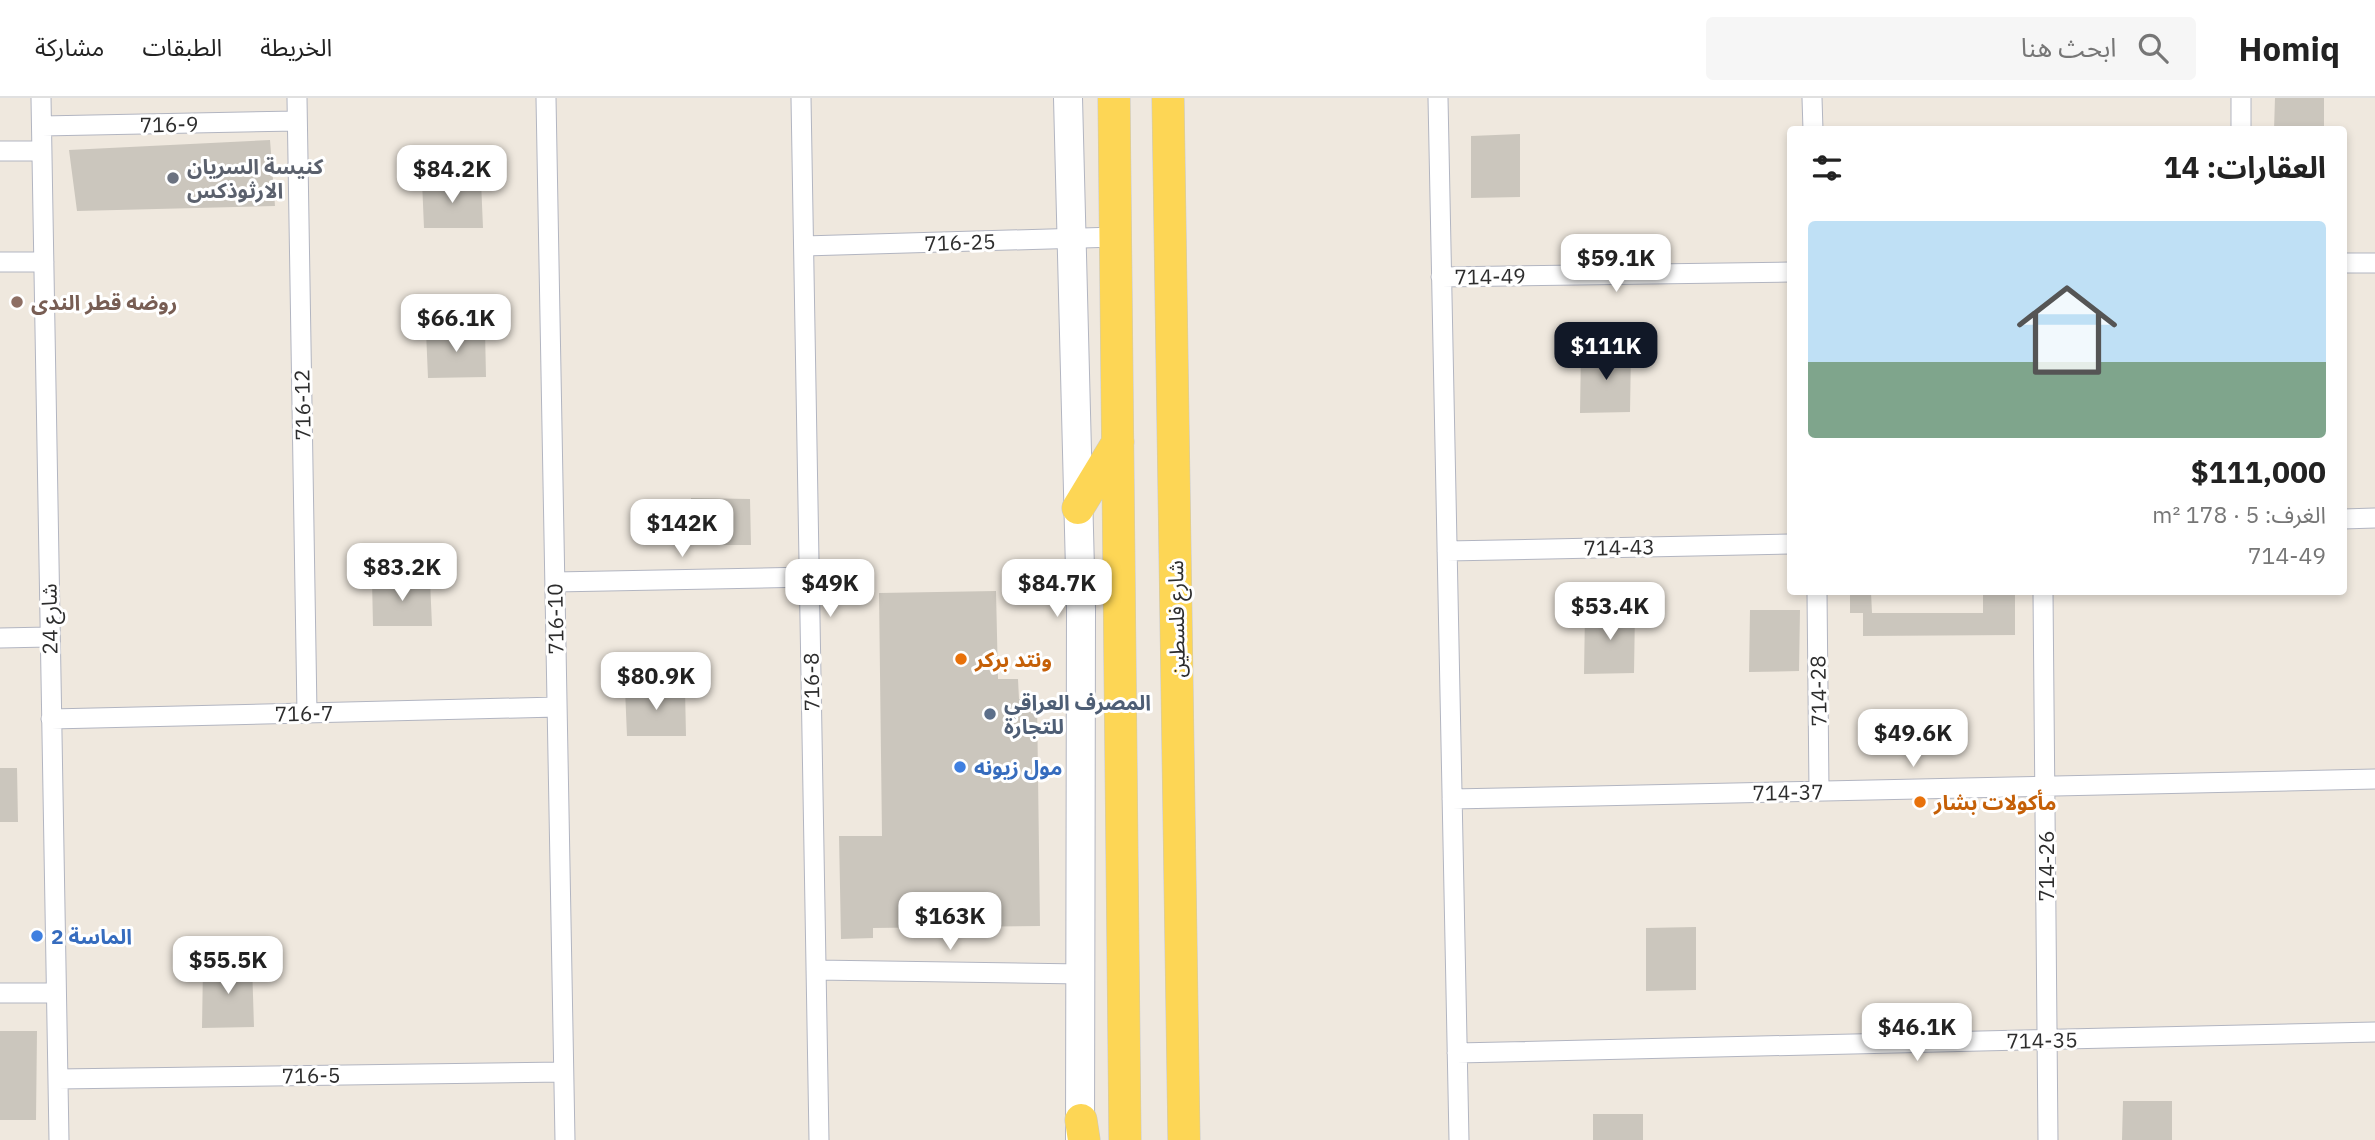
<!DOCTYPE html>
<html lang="ar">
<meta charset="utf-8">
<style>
body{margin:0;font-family:"IBM Plex Sans","Noto Sans Arabic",sans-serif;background:#f6f6f6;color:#222;direction:rtl;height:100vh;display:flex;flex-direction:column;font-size:26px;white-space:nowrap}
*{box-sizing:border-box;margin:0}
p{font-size:23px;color:#767676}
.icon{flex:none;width:38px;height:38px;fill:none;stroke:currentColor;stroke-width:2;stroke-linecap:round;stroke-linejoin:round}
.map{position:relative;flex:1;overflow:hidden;direction:ltr}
.sheet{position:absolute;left:1787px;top:28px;width:560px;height:469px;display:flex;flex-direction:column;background:#fff;border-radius:7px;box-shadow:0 4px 10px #0003;direction:rtl}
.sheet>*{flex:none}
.price{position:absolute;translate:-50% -60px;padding:0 16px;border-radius:14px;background:#fff;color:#222;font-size:23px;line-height:46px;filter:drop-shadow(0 2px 4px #0008)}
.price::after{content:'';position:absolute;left:50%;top:42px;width:21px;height:16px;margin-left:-10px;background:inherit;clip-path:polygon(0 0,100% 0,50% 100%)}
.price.selected{background:#111827;color:#fff}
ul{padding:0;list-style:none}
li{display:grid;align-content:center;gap:14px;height:371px;padding:0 21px}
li+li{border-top:2px solid #e0e0e0}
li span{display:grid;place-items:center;height:217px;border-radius:7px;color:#555}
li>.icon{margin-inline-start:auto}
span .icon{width:126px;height:126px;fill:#fffc;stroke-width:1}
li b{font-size:30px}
h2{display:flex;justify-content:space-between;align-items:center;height:84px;padding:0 21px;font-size:30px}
header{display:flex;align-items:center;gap:42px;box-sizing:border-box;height:98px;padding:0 35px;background:#fff;border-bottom:2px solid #e0e0e0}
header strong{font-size:33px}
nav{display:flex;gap:38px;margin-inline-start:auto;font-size:24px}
.search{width:490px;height:63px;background:#f6f6f6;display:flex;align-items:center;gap:18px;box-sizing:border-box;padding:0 24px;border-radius:7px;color:#767676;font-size:26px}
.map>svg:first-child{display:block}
.building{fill:#cbc6bd}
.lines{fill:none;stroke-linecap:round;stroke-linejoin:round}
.street-casing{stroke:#b2b5c1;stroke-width:21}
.secondary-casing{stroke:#b2b5c1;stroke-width:30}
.primary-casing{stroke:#c8c8c8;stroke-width:33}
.street{stroke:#fff;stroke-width:19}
.secondary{stroke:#fff;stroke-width:28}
.primary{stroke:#fdd655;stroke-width:32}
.worship-dot{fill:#6b7280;stroke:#fff;stroke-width:2.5}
.education-dot{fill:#8d6e63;stroke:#fff;stroke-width:2.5}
.food-dot{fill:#e8710a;stroke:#fff;stroke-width:2.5}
.service-dot{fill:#5c6f8a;stroke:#fff;stroke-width:2.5}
.shop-dot{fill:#3f7fe0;stroke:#fff;stroke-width:2.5}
.labels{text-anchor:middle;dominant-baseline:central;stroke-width:6;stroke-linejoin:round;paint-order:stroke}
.street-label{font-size:21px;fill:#2d2d2d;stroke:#fff}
.worship-label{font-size:21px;font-weight:bold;fill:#5b616d;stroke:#fff;text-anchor:start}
.education-label{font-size:21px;font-weight:bold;fill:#785e54;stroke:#fff;text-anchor:start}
.food-label{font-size:21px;font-weight:bold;fill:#c56008;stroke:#fff;text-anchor:start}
.service-label{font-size:21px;font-weight:bold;fill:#4e5e75;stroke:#fff;text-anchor:start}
.shop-label{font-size:21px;font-weight:bold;fill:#366cbe;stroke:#fff;text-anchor:start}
</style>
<header>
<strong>Homiq</strong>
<div class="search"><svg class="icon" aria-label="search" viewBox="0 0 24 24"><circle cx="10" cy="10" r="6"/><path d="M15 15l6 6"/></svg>ابحث هنا</div>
<nav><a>الخريطة</a><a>الطبقات</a><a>مشاركة</a></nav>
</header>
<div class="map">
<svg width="2375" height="1042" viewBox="0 0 2375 1042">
<rect width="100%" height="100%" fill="#efe8de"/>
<path class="building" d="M 2275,0 L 2324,0 L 2324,32 L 2274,32 Z
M 1520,36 L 1520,99 L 1471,100 L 1471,38 Z
M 270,42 L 275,108 L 77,113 L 69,52 Z
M 422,83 L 481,83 L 483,130 L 424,130 Z
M 485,232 L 486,279 L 428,280 L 426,233 Z
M 1631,252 L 1630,314 L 1580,315 L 1581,253 Z
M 691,400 L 750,401 L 751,447 L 692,447 Z
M 372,482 L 430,482 L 432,528 L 373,528 Z
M 996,493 L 998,581 L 1018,581 L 1019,601 L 1037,601 L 1040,828 L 873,830 L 873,840 L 841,841 L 839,738 L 882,738 L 879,495 Z
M 1850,494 L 1871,494 L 1872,515 L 1983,515 L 1983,494 L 2015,494 L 2015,537 L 1863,538 L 1863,515 L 1850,515 Z
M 1750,512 L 1800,512 L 1799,573 L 1749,574 Z
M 1635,513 L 1634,575 L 1584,576 L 1585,514 Z
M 625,591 L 685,591 L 686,638 L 627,638 Z
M 0,670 L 17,670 L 18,724 L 0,724 Z
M 1696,829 L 1696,892 L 1646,893 L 1646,830 Z
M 252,866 L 254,929 L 202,930 L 203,867 Z
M 0,933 L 37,933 L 36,1022 L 0,1022 Z
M 2123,1003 L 2172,1003 L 2172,1042 L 2122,1042 Z
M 1593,1016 L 1643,1016 L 1643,1042 L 1593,1042 Z"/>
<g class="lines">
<g class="street-casing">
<path id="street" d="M 41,0 L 59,1042
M 297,0 L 307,615
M 546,0 L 565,1042
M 801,0 L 819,1042
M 1438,0 L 1459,1042
M 1812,0 L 1813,32
M 2241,0 L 2241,32
M 42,28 L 297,23
M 0,53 L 42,53
M 804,148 L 1116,139
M 0,164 L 44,164
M 2343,165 L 2375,165
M 1441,179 L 1790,174
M 2343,421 L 2375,420
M 1447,453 L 1790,446
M 555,484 L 809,479
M 1817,494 L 1819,693
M 2043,494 L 2048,1042
M 0,540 L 49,539
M 51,621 L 557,609
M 1452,701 L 2375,681
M 816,872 L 1082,876
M 0,895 L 56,895
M 1457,955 L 2375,934
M 58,981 L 563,974"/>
</g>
<g class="secondary-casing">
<path id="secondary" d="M 1068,0 L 1081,511 L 1080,1042"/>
</g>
<g class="primary-casing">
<path id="primary" d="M 1114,0 L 1125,1042
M 1168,0 L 1184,1042
M 1078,410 L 1118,344
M 1081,1022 L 1084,1042"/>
</g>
<use href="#street" class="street"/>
<use href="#secondary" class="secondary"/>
<use href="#primary" class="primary"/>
</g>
<circle class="worship-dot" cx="173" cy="80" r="7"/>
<circle class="education-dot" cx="17" cy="204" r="7"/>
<g class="food-dot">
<circle cx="961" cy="561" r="7"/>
<circle cx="1920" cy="704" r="7"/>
</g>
<circle class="service-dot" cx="990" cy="616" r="7"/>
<g class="shop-dot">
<circle cx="960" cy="669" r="7"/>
<circle cx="37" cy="838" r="7"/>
</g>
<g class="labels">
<g class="street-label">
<text transform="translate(169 26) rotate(-1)">716-9</text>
<text transform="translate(960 144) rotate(-2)">716-25</text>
<text transform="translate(1490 178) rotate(-1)">714-49</text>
<text transform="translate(302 307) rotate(-91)">716-12</text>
<text transform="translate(1619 449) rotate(-1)">714-43</text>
<text transform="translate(49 521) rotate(-91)">شارع 24</text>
<text transform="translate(555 521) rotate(-91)">716-10</text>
<text transform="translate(1176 521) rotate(-91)">شارع فلسطين</text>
<text transform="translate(811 584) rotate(-91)">716-8</text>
<text transform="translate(1818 593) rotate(-91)">714-28</text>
<text transform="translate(304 615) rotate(-1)">716-7</text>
<text transform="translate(1788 694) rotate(-1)">714-37</text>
<text transform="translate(2046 768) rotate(-90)">714-26</text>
<text transform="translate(2042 942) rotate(-1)">714-35</text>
<text transform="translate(311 977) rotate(-1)">716-5</text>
</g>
<g class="worship-label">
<text x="187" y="68">كنيسة السريان<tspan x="187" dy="24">الارثوذكس</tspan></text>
</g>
<g class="education-label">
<text x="31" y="204">روضه قطر الندى</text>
</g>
<g class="food-label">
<text x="975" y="561">ونتد بركر</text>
<text x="1934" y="704">مأكولات بشار</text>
</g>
<g class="service-label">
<text x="1004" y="604">المصرف العراقي<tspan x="1004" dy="24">للتجارة</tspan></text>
</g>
<g class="shop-label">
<text x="974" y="669">مول زيونه</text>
<text x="51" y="838">الماسة 2</text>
</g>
</g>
</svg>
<b class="price" style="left:452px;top:107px">$84.2K</b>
<b class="price" style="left:1616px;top:196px">$59.1K</b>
<b class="price" style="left:456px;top:256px">$66.1K</b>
<b class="price selected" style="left:1606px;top:284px">$111K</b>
<b class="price" style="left:682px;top:461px">$142K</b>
<b class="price" style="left:402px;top:505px">$83.2K</b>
<b class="price" style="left:830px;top:521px">$49K</b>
<b class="price" style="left:1057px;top:521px">$84.7K</b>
<b class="price" style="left:1610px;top:544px">$53.4K</b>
<b class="price" style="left:656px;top:614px">$80.9K</b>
<b class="price" style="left:1913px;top:671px">$49.6K</b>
<b class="price" style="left:950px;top:854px">$163K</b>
<b class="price" style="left:228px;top:898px">$55.5K</b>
<b class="price" style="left:1917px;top:965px">$46.1K</b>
<section class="sheet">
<h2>العقارات: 14<svg class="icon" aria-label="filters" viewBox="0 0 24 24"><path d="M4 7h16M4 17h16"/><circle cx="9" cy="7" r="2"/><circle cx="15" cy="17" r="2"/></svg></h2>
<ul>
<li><span style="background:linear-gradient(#bfe0f5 65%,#7fa58c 0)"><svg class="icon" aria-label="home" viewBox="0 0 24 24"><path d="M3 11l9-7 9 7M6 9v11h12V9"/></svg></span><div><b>$111,000</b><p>الغرف: 5 · 178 m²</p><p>714-49</p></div></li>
</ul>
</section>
</div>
